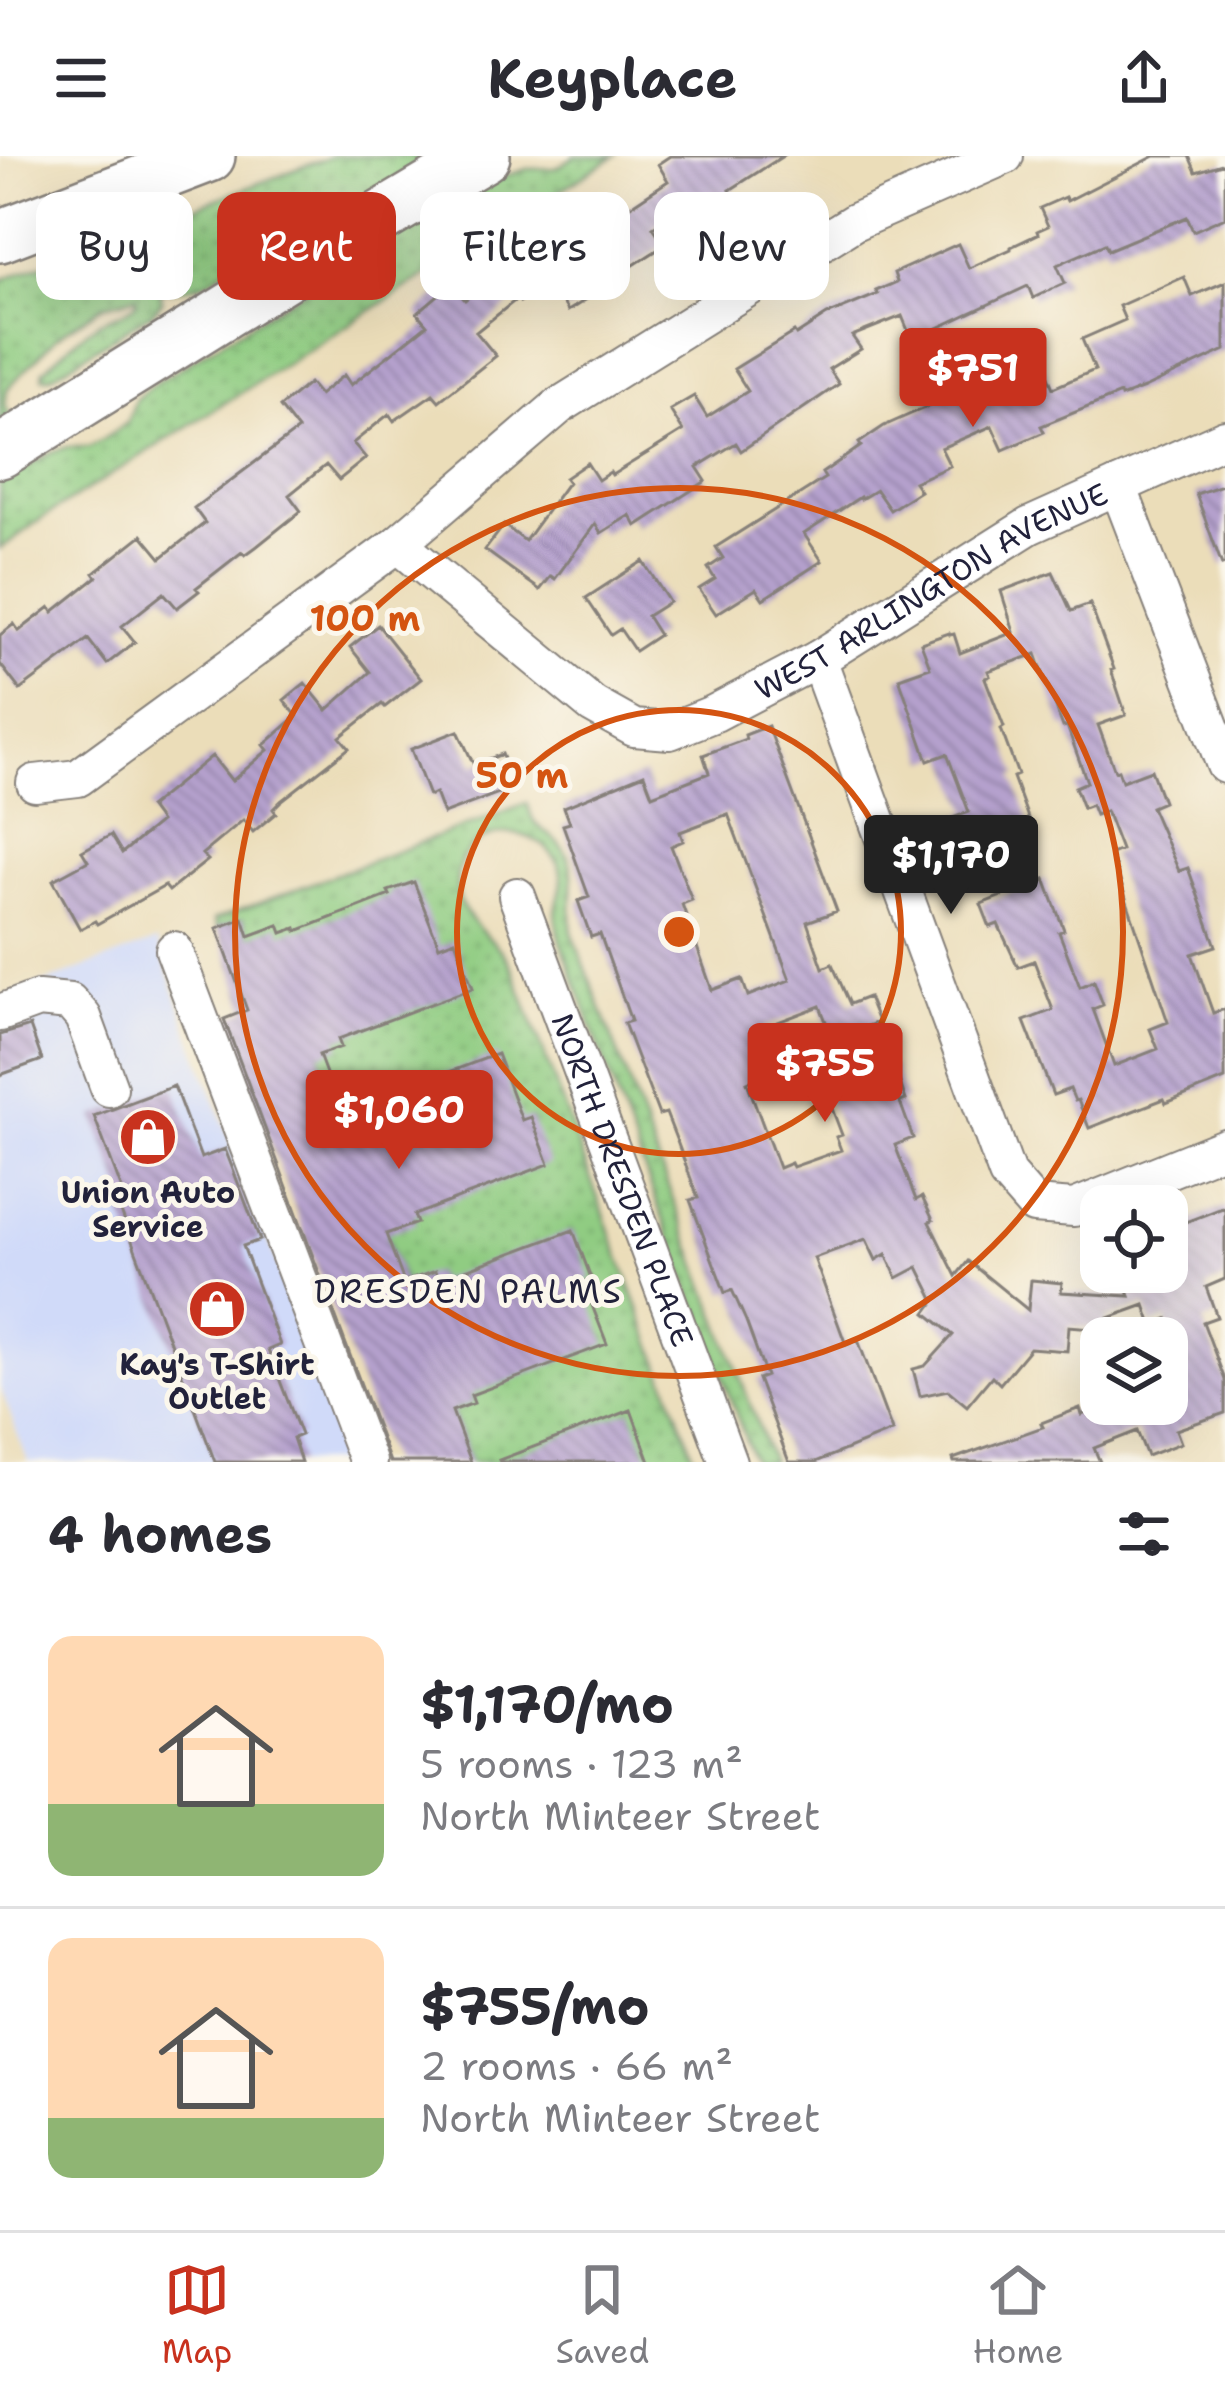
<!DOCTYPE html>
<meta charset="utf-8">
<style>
body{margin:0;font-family:"Shantell Sans",sans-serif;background:#f7f7f7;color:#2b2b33;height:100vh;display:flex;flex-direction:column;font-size:45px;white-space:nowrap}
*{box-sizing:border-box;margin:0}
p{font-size:39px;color:#7c7c81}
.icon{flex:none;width:66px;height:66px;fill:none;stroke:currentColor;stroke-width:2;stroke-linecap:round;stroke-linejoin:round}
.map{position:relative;height:1306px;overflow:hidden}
.side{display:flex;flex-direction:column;background:#fff;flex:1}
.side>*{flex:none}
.guide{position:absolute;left:36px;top:36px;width:1155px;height:108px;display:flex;gap:24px}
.fabs{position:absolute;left:1080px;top:1029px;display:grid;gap:24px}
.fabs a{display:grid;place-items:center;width:108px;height:108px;border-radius:24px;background:#fff;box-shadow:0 12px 48px #0002;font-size:60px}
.price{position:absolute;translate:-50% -102px;padding:0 27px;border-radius:12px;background:#c8321e;color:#fff;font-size:39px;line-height:78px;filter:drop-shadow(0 3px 6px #0008)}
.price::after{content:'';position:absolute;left:50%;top:72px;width:36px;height:27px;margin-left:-18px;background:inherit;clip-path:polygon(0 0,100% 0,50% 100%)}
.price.selected{background:#222;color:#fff}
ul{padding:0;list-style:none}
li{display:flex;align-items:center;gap:36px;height:300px;padding:0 48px}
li+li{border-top:3px solid #e1e1e2}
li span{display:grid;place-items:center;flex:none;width:336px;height:240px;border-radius:24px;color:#555}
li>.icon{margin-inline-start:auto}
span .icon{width:144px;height:144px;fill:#fffc;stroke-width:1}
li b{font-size:51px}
h2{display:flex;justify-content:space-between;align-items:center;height:144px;padding:0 48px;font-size:51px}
.pill{padding:0 42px;border-radius:24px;background:#fff;box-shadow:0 12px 48px #0002;font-size:42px;line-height:108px}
.pill.selected{background:#c8321e;color:#fff}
header{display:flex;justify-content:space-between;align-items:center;height:156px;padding:0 48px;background:#fff;font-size:54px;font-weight:700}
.menu{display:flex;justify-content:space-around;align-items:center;height:168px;border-top:3px solid #e1e1e2;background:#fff;font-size:33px;color:#7c7c81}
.menu a{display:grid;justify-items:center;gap:6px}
.menu .selected{color:#c8321e}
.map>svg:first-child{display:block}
.built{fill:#d0daf9}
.grass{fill:url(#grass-dots);stroke:#59775e;stroke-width:3}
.building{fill:url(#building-back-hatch);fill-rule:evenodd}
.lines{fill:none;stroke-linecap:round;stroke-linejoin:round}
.minor-casing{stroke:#86807a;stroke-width:40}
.highway-casing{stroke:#86807a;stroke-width:56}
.minor{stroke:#fff;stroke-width:36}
.highway{stroke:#fff;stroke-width:51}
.ring{fill:none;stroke:#d45411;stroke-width:6}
.labels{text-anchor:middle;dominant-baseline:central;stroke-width:10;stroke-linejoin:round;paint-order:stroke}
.street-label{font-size:30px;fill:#22223b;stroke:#fbf7ec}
.poi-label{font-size:30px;font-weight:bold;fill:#22223b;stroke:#fbf7ec}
.neighbourhood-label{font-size:33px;letter-spacing:3px;fill:#22223b;stroke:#fbf7ec}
.centre{fill:#d45411;stroke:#fbf7ec;stroke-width:6}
.ring-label{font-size:36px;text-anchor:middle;font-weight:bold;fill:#d45411;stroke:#fbf7ec;stroke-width:10;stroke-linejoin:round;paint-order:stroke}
</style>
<header><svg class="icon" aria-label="menu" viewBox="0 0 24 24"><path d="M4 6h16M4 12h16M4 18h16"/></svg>Keyplace<svg class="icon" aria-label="share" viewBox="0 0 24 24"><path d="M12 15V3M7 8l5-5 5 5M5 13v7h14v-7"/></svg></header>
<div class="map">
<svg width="1225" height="1306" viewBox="0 0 1225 1306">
<defs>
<pattern id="grass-dots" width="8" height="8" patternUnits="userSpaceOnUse" patternTransform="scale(3)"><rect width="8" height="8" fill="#90cc82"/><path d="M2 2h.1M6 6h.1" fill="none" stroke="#7caf71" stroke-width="1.8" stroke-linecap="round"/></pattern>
<pattern id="building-back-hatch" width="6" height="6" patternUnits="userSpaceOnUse" patternTransform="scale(3)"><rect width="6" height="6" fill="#b5a1cd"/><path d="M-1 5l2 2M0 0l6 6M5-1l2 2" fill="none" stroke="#9383a8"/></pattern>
</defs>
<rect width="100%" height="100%" fill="#fbf7ec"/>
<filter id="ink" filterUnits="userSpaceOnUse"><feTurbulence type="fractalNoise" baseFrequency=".00833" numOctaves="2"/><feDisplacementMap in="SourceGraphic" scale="24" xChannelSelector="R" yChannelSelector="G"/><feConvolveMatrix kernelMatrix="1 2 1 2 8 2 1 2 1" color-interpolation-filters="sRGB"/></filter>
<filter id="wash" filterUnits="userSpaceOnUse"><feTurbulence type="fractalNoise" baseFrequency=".004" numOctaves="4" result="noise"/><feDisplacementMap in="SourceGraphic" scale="48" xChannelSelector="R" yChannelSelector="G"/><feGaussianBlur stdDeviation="2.7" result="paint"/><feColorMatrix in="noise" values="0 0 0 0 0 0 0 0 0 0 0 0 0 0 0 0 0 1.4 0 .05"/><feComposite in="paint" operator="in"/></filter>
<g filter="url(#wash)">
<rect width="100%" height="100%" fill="#ebddb9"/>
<path class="built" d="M 157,785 L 187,870 L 352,1306 L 28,1306 L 0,1231 L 0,843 Z"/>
<path class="grass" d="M 332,0 L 440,0 L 285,91 C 248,73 236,111 208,125 C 193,133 176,133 159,136 L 162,145 L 153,156 L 50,221 L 43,221 L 44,214 C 63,197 81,176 104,164 C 116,158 127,157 137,146 L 135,141 L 104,149 L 59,179 L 7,233 L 5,249 L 10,260 L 0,267 L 0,124 Z
M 575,0 L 615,0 L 41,363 L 0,393 L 0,327 L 54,295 L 67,291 L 88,291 L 102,284 L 127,267 L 136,243 L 154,228 L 405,72 L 500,22 L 527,13 L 556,12 Z
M 527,647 C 530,653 530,660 534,665 C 544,678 560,683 567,699 C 578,722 568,751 572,776 L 772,1306 L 754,1306 C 691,1135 625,966 564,794 C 560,782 556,771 556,759 C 556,746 562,734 562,723 C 561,705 546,688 530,682 C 513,675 493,676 478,686 C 454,703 450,735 467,758 C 482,780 500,786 513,814 L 696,1306 L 471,1306 L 296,837 L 249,780 L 243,763 L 217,772 L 214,764 Z"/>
<g id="blocks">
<path class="building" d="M 670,0 L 783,0 L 730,34 L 738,47 L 709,66 L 695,44 L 653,71 L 665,89 L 626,114 L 628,117 L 568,155 L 552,129 L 520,146 L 518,142 L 476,176 L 496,200 L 439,245 L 433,238 L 394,265 L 389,258 L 353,287 L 366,302 L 339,324 L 326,309 L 289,339 L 301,355 L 256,391 L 245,399 L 242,396 L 196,432 L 199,435 L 177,452 L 164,437 L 122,470 L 135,486 L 107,508 L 88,483 L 20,534 L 0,508 L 0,479 L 14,468 L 19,475 L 50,451 L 53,456 L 97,421 L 94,417 L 142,379 L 161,402 L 205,367 L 194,352 L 298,274 L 280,251 L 309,227 L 319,239 L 344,219 L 351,229 L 427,169 L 417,157 L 451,128 L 465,144 L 484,128 L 487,131 L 525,107 L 522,102 L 600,54 L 608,65 L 668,25 L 658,8 Z
M 1155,0 L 1189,0 L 1196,16 L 1225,7 L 1225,61 L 1193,75 L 1187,61 L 1108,94 L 1105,88 L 1057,109 L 1065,127 L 1033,142 L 1028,130 L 912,184 L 902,160 L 852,180 L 861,193 L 829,213 L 839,228 L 741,295 L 736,287 L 697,311 L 706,325 L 636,370 L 630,359 L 601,377 L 595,368 L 555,423 L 551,420 L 540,434 L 485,394 L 504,369 L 525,385 L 568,326 L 565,322 L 587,307 L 598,324 L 610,316 L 612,319 L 683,275 L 670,254 L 694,240 L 707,261 L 748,235 L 734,213 L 794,176 L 796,179 L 827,159 L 878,138 L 876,135 L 897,126 L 894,117 L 958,88 L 969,112 L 1011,93 L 1011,91 L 1038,78 L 1037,75 L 1048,70 L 1040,52 L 1065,41 L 1067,45 Z
M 1184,121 L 1192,140 L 1225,126 L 1225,194 L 1144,232 L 1121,241 L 1120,238 L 1041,270 L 1044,276 L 1003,294 L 992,270 L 941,292 L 950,310 L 914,326 L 920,335 L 890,354 L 876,334 L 861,343 L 860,341 L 804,378 L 822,405 L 763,443 L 756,433 L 716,458 L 699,433 L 715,423 L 708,412 L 723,402 L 716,391 L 825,322 L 822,317 L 861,290 L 859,287 L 884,270 L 931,249 L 924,235 L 957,220 L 962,232 L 1039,199 L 1053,232 L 1095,214 L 1082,183 L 1125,164 L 1119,150 Z
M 1225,328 L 1225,408 L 1222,409 L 1196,338 Z
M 643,405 L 669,446 L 647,460 L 659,479 L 635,495 L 620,473 L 611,479 L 586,442 Z
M 1053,416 L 1071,455 L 1090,448 L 1114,513 L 1111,514 L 1126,559 L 1098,569 L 1115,615 L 1118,614 L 1122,625 L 1151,614 L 1163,646 L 1151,651 L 1179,715 L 1188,712 L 1216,790 L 1192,798 L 1213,857 L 1225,853 L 1225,923 L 1166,947 L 1164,943 L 1089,972 L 1078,944 L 1075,945 L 1070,933 L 1053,939 L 1024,865 L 1053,854 L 1034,805 L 1018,811 L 998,768 L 990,771 L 981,748 L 1045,723 L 1064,774 L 1059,776 L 1080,831 L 1094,825 L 1103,849 L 1093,853 L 1114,910 L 1158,893 L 1150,873 L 1168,866 L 1111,698 L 1121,694 L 1106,655 L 1095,659 L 1091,649 L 1083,652 L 1075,631 L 1087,626 L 1067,570 L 1063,571 L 1036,498 L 988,515 L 990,520 L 985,522 L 1004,571 L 1001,573 L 1018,619 L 1013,621 L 1035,681 L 965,706 L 950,663 L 969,656 L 947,598 L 928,605 L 899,522 L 930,511 L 921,487 L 949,477 L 950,479 L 954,478 L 960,497 L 1014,476 L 1001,435 Z
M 378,469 L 421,523 L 385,551 L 382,548 L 340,581 L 349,592 L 281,645 L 273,653 L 276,657 L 253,676 L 243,664 L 202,698 L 208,704 L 169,735 L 165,730 L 97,768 L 95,765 L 80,773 L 53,724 L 88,705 L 82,695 L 111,679 L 122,697 L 160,666 L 149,651 L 212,600 L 232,625 L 268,594 L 264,589 L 297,560 L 284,544 L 305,527 L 327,554 L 370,516 L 350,491 Z
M 768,570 L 837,755 L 807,766 L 823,812 L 832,808 L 850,848 L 868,841 L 878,866 L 833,884 L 820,850 L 762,872 L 778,914 L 747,926 L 779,1012 L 791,1007 L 793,1011 L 841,994 L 836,981 L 842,979 L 822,926 L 838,919 L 829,896 L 857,886 L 869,919 L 894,910 L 906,944 L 900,946 L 913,982 L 895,989 L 916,1044 L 922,1041 L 933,1064 L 929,1066 L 956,1120 L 968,1105 L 1028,1154 L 1031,1124 L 1062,1127 L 1061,1136 L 1130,1140 L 1121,1116 L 1167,1116 L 1167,1073 L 1225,1051 L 1225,1123 L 1206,1131 L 1217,1161 L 1203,1166 L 1225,1224 L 1225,1257 L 1176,1274 L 1181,1287 L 1147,1300 L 1137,1275 L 1094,1292 L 1100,1306 L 954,1306 L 953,1303 L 1043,1271 L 1041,1267 L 1080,1252 L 1082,1259 L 1109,1248 L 1180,1248 L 1167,1214 L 1167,1163 L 1152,1169 L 1145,1149 L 1106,1163 L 1106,1173 L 1069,1170 L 1067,1195 L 1030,1192 L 1000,1228 L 992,1220 L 967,1250 L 948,1234 L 920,1240 L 913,1213 L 925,1210 L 953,1179 L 926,1157 L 935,1145 L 918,1111 L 897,1122 L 886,1098 L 876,1104 L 866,1083 L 814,1102 L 846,1189 L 858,1184 L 892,1275 L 816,1306 L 789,1306 L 758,1223 L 766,1220 L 746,1165 L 732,1134 L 725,1137 L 690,1044 L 698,1042 L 678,988 L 666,957 L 659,959 L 624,867 L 631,865 L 600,778 L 591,781 L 578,745 L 589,741 L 563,669 L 570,667 L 564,651 L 644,618 L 652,639 L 709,617 L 703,599 L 746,583 L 745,579 ZM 728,658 L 790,824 L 748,840 L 742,823 L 712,834 L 682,748 L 692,744 L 671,690 L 683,685 L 680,676 Z
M 458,575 L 474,609 L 502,598 L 515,631 L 443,658 L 435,637 L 429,640 L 411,593 Z
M 414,726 L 439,790 L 455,784 L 473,832 L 338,883 L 341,891 L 319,899 L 337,947 L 359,939 L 362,949 L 497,898 L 522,964 L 531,961 L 549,1008 L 414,1059 L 417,1067 L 386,1078 L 404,1126 L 435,1115 L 439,1124 L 573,1074 L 591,1122 L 583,1126 L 607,1188 L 471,1239 L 474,1247 L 452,1255 L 471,1306 L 390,1306 L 224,863 L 247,854 L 217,772 L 243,762 L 249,780 L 279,769 L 282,777 L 296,772 L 297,775 L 390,739 L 388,735 Z
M 30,870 L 42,904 L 0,919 L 0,879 Z
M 174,930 L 201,1002 L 225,993 L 260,1084 L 243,1090 L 280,1189 L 268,1194 L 301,1279 L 293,1282 L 301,1306 L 215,1306 L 114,1037 L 122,1034 L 94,960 Z
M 631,1254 L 650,1306 L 500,1306 L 499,1304 Z"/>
</g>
</g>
<g filter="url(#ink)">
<use href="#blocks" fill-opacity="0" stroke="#86807a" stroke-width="3"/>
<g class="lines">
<g class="minor-casing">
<g id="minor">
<path d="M 1118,330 L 1225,609"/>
<path id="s1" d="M 398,388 L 593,549 L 634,572 L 670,575 L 715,557 L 818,503 L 1029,370 L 1225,282"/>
<path d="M 818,503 L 1007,1018 L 1034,1049 L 1074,1052 L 1225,991"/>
<path d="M 35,627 L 78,622 L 398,388 L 559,250 L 854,66 L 1005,0"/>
<path id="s2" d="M 517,740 L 728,1306"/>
<path d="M 174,794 L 368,1306"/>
<path d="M 0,857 L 38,843 L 70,846 L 83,861 L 109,932"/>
</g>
</g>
<g class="highway-casing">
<path id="highway" d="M 0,80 L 209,0
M 0,296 L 317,99 L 484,0"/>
</g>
<use href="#minor" class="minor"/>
<use href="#highway" class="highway"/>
</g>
</g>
<g class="ring">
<circle cx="679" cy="776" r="222"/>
<circle cx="679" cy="776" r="444"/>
</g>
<defs>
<g id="shop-disc" transform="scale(3)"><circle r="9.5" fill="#c8321e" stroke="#fbf7ec"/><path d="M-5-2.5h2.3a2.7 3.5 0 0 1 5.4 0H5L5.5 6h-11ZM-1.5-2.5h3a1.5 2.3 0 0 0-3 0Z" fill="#fff"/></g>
</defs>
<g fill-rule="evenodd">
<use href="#shop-disc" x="148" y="981"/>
<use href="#shop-disc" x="217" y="1153"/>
</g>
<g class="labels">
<g class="street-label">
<text stroke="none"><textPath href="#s1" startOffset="633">WEST ARLINGTON AVENUE</textPath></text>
<text stroke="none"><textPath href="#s2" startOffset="303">NORTH DRESDEN PLACE</textPath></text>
</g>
<g class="poi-label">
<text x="148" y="1036">Union Auto<tspan x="148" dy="34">Service</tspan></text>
<text x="217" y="1208">Kay's T-Shirt<tspan x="217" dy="34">Outlet</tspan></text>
</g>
<g class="neighbourhood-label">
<text x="469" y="1135">DRESDEN PALMS</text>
</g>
</g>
<circle cx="679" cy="776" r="18" class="centre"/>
<g class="ring-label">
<text x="365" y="475">100 m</text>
<text x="522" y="632">50 m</text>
</g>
</svg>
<div class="fabs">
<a><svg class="icon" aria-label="locate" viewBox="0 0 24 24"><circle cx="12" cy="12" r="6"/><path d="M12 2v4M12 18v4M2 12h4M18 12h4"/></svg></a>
<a><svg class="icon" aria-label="layers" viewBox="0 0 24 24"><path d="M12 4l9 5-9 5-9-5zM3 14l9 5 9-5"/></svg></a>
</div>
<b class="price" style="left:973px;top:274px">$751</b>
<b class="price selected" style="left:951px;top:761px">$1,170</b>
<b class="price" style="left:825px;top:969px">$755</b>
<b class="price" style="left:399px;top:1016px">$1,060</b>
<div class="guide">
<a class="pill">Buy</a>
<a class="pill selected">Rent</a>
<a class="pill">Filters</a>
<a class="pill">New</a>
</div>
</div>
<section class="side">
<h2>4 homes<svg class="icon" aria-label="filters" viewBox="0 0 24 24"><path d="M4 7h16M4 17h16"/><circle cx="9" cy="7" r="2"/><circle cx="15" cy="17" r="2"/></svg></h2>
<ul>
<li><span style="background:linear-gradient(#ffd9b3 70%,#8fb573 0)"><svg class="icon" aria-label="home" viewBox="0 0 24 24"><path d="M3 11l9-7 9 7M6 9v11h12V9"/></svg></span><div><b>$1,170/mo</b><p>5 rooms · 123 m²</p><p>North Minteer Street</p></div></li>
<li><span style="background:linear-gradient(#ffd9b3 75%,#8fb573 0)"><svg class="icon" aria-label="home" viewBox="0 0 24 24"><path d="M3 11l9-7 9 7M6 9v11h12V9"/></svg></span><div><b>$755/mo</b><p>2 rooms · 66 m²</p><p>North Minteer Street</p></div></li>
</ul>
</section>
<nav class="menu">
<a class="selected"><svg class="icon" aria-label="map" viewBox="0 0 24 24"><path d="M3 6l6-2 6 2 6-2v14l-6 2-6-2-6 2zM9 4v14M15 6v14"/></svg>Map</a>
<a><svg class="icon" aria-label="saved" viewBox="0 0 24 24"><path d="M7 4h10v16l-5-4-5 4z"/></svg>Saved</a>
<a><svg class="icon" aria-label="home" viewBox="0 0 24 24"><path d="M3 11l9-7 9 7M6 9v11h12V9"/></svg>Home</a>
</nav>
